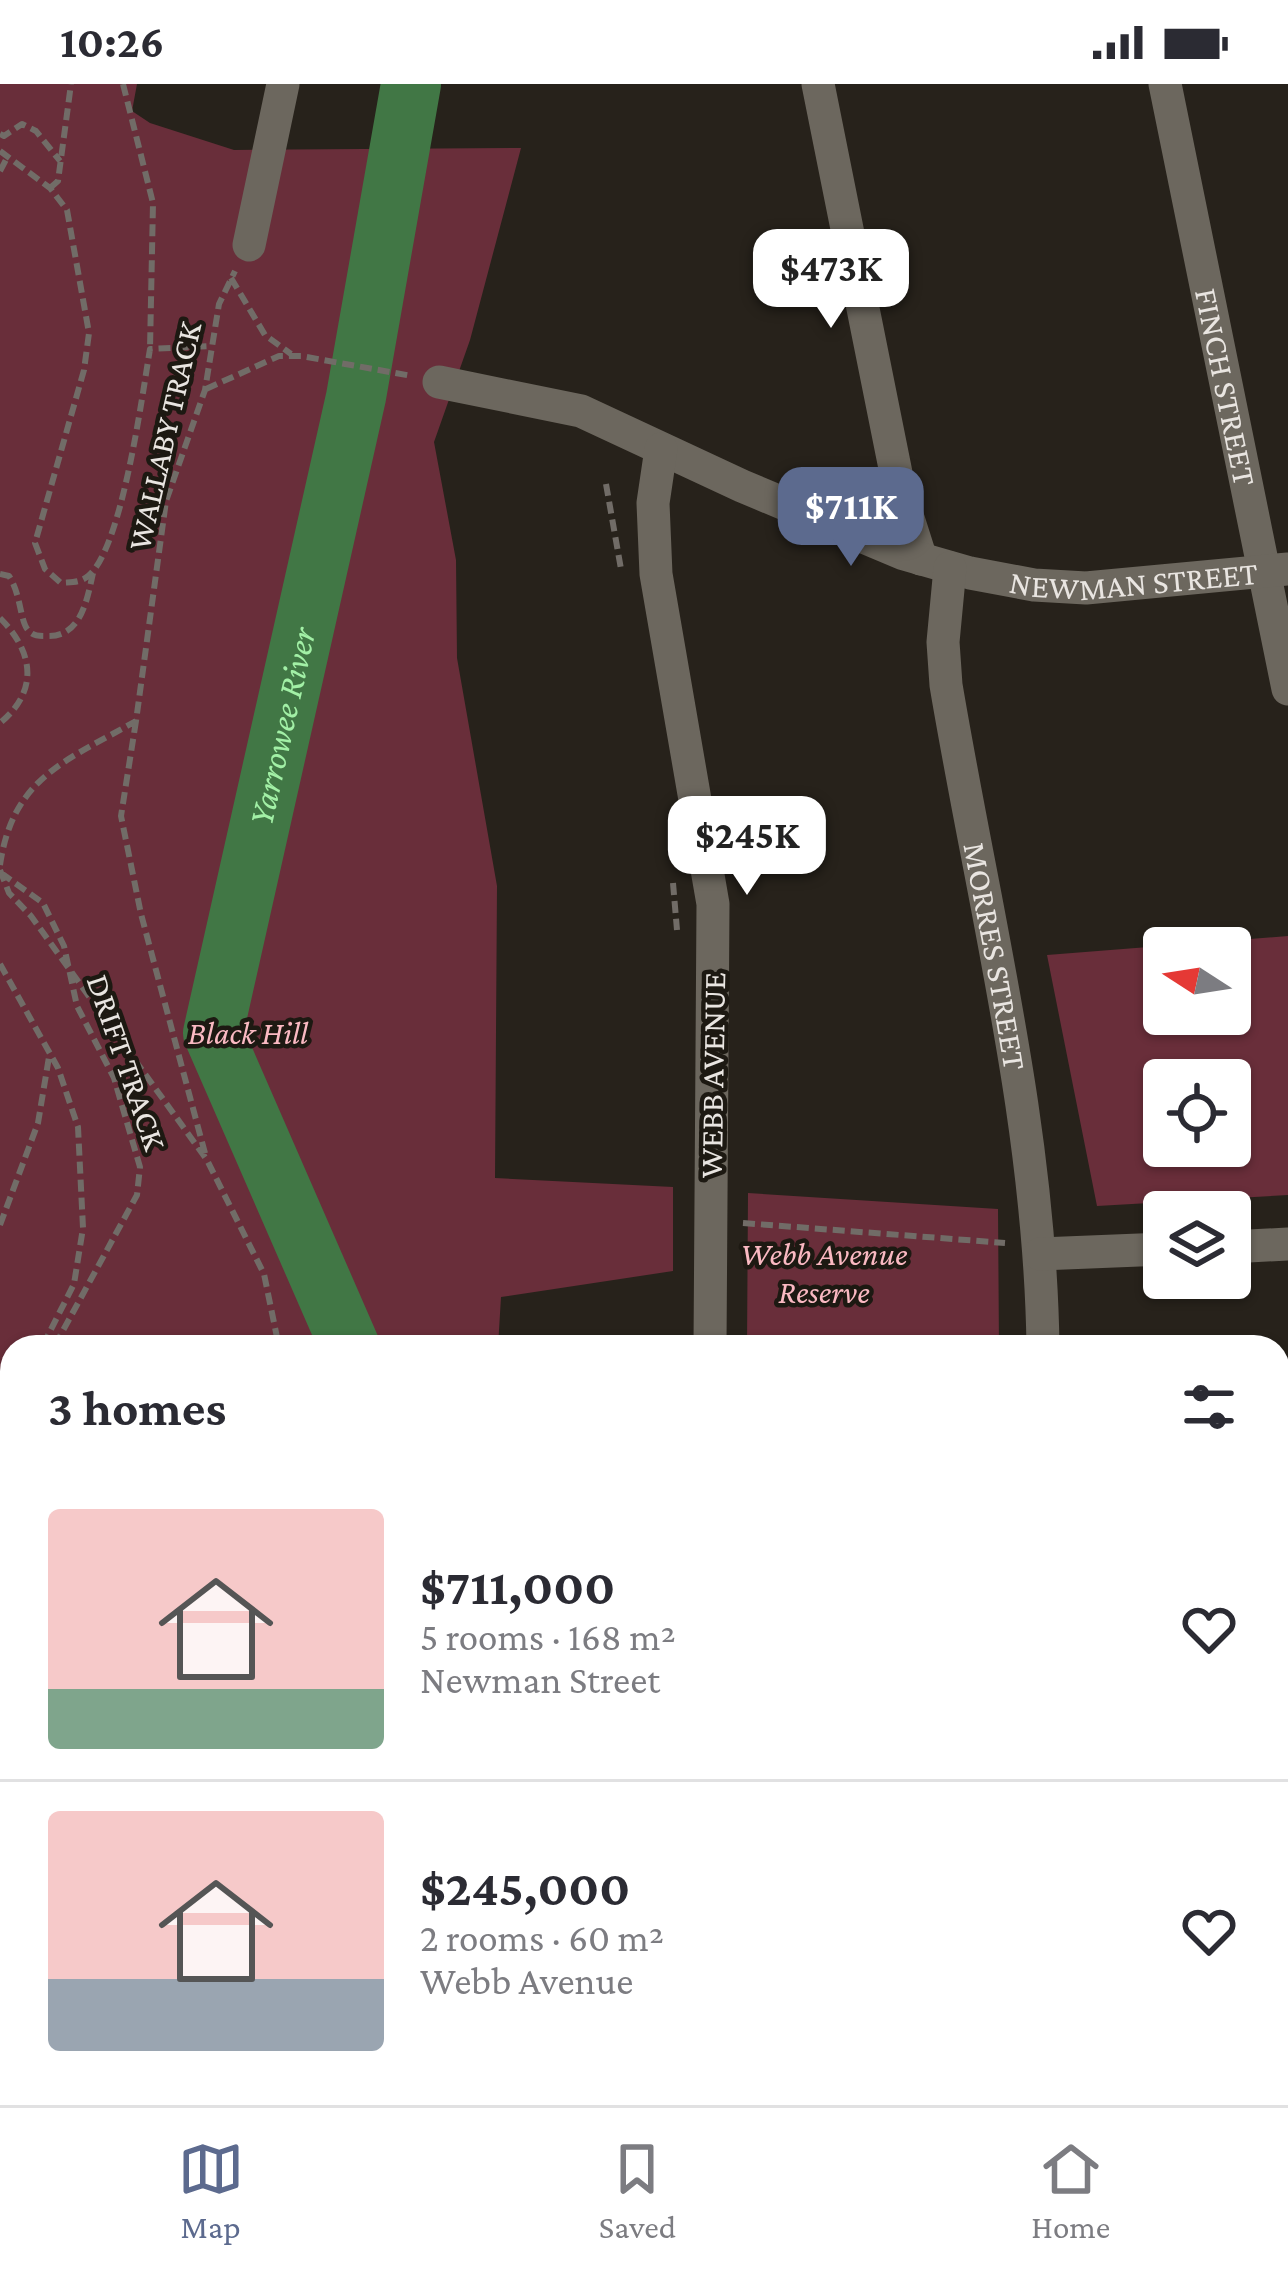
<!DOCTYPE html>
<meta charset="utf-8">
<style>
body{margin:0;font-family:"Crimson Pro",serif;background:#f2f2f3;color:#2b2b33;height:100vh;display:flex;flex-direction:column;font-size:45px;white-space:nowrap}
*{box-sizing:border-box;margin:0}
p{font-size:39px;color:#7c7c81}
.icon{flex:none;width:66px;height:66px;fill:none;stroke:currentColor;stroke-width:2;stroke-linecap:round;stroke-linejoin:round}
.map{position:relative;flex:1;overflow:hidden}
.side{position:absolute;left:0px;top:1251px;width:1290px;height:771px;display:flex;flex-direction:column;background:#fff;border-radius:36px 36px 0 0;box-shadow:0 3px 9px #0004}
.side>*{flex:none}
.needle{width:78px;rotate:282deg}
.buttons{position:absolute;left:1143px;top:843px;display:grid;gap:24px}
.buttons a{display:grid;place-items:center;width:108px;height:108px;border-radius:12px;background:#fff;box-shadow:0 3px 9px #0004;font-size:60px}
.price{position:absolute;translate:-50% -102px;padding:0 27px;border-radius:24px;background:#fff;color:#222;font-size:39px;line-height:78px;filter:drop-shadow(0 3px 6px #0008)}
.price::after{content:'';position:absolute;left:50%;top:72px;width:36px;height:27px;margin-left:-18px;background:inherit;clip-path:polygon(0 0,100% 0,50% 100%)}
.price.on{background:#5c6a8e;color:#fff}
ul{padding:0;list-style:none}
li{display:flex;align-items:center;gap:36px;height:300px;padding:0 48px}
li+li{border-top:3px solid #e1e1e2}
li span{display:grid;place-items:center;flex:none;width:336px;height:240px;border-radius:12px;color:#555}
li>.icon{margin-inline-start:auto}
span .icon{width:144px;height:144px;fill:#fffc;stroke-width:1}
li b{font-size:51px}
h2{display:flex;justify-content:space-between;align-items:center;height:144px;padding:0 48px;font-size:51px}
.status{display:flex;justify-content:space-between;align-items:center;height:84px;padding:0 60px;background:#fff;direction:ltr}
.status svg{height:33px;fill:currentColor}
.dock{display:flex;justify-content:space-around;align-items:center;height:168px;border-top:3px solid #e1e1e2;background:#fff;font-size:33px;color:#7c7c81}
.dock a{display:grid;justify-items:center;gap:6px}
.dock .on{color:#5c6a8e}
.map>svg:first-child{display:block}
.green{fill:#692e3a;fill-rule:evenodd}
.lines{fill:none;stroke-linecap:round;stroke-linejoin:round}
.river{stroke:#417745;stroke-width:60}
.path{stroke:#716c67;stroke-width:6;stroke-dasharray:12 6;stroke-linecap:butt}
.minor{stroke:#6c675e;stroke-width:33}
.labels{text-anchor:middle;dominant-baseline:central;stroke-width:9;stroke-linejoin:round;paint-order:stroke}
.street-label{font-size:33px;fill:#e9e5e1;stroke:#1d1912}
.park-label{font-size:33px;font-style:italic;fill:#fab9c2;stroke:#1d1912}
.water-label{font-size:36px;font-style:italic;fill:#a2f0a6;stroke:#1d1912}
</style>
<div class="status"><b>10:26</b><svg viewBox="0 0 49 12"><path d="M0 12V9h3v3zM5 12V6h3v6zM10 12V3h3v9zM15 12V0h3v12zM26 1h20v11H26zM47 4h2v5h-2z"/></svg></div>
<div class="map">
<svg width="1288" height="2021" viewBox="0 0 1288 2021">
<rect width="100%" height="100%" fill="#27221b"/>
<path class="green" d="M 0,0 L 137,0 L 132,27 L 150,39 L 234,66 L 521,64 L 470,256 L 434,358 L 456,476 L 457,574 L 497,802 L 495,1094 L 673,1103 L 673,1187 L 501,1213 L 498,1263 L 12,1263 L 12,2010 L 139,2010 L 139,2021 L 0,2021 Z
M 1288,852 L 1288,1111 L 1097,1122 L 1047,871 ZM 1164,864 L 1230,864 L 1230,930 L 1164,930 ZM 1164,996 L 1230,996 L 1230,1062 L 1164,1062 Z
M 748,1109 L 998,1125 L 999,1263 L 747,1263 Z"/>
<g class="lines">
<g class="river">
<path id="s1" d="M 350,1263 L 213,949 L 356,313 L 411,0"/>
<path d="M 0,1867 L 12,1844"/>
</g>
<path class="path" d="M 123,0 L 153,119 L 150,265
M 0,50 L 4,52 L 22,40 L 36,47 L 60,77
M 0,67 L 50,104 L 67,126 L 89,249 L 84,286 L 35,459 L 45,485 L 61,499 C 71,498 80,499 88,492 C 122,465 142,312 150,265 L 210,262
M 0,87 L 8,72
M 50,104 L 58,97 L 71,0
M 231,194 L 265,251 L 291,270
M 206,305 L 279,272 L 301,272 L 412,292
M 606,400 L 621,485
M 0,490 L 9,492 C 21,510 20,537 28,546 C 33,552 38,552 46,552 C 81,554 87,516 93,489
M 0,534 C 34,568 39,607 0,639
M 136,637 L 121,732 L 141,830 L 206,1073
M 0,781 C 13,693 66,677 136,637 L 166,417 L 205,306 L 219,220 L 235,187
M 0,786 L 9,809 L 31,832 L 207,1076 L 264,1190 L 279,1263
M 1,789 L 43,819 L 64,862 L 77,922 L 114,994 L 140,1083 L 137,1111 L 54,1263
M 673,799 L 677,846
M 0,880 L 58,984 L 78,1043 L 83,1144 L 74,1200 L 42,1263
M 743,1139 L 1005,1159
M 0,1141 L 38,1039 L 49,973
M 0,1318 L 12,1303
M 0,1329 L 12,1316
M 0,1708 L 12,1693"/>
<g class="minor">
<path d="M 818,0 L 900,409 L 921,475"/>
<path id="s2" d="M 1165,0 L 1288,605"/>
<path d="M 249,161 L 283,0"/>
<path id="s3" d="M 439,298 L 581,327 L 742,402 L 904,470 L 970,489 L 1034,501 L 1086,504 L 1288,485"/>
<path d="M 661,365 L 653,419 L 656,490 L 713,820 L 710,1263"/>
<path id="s4" d="M 950,484 L 943,558 L 946,601 C 983,821 1040,1039 1043,1263"/>
<path d="M 1230,1163 L 1288,1160"/>
<path d="M 1040,1170 L 1164,1165"/>
<path d="M 1059,2010 L 1059,2021"/>
</g>
</g>
<g class="labels">
<g class="street-label">
<text stroke="none"><textPath href="#s2" startOffset="309">FINCH STREET</textPath></text>
<text transform="translate(164 352) rotate(-77)">WALLABY TRACK</text>
<text stroke="none"><textPath href="#s3" startOffset="732">NEWMAN STREET</textPath></text>
<text stroke="none"><textPath href="#s4" startOffset="393">MORRES STREET</textPath></text>
<text transform="translate(127 978) rotate(71)">DRIFT TRACK</text>
<text transform="translate(712 991) rotate(-89)">WEBB AVENUE</text>
</g>
<g class="park-label">
<text x="248" y="948">Black Hill</text>
<text x="824" y="1169">Webb Avenue<tspan x="824" dy="38">Reserve</tspan></text>
</g>
<g class="water-label">
<text stroke="none"><textPath href="#s1" startOffset="657">Yarrowee River</textPath></text>
</g>
</g>
</svg>
<div class="buttons">
<a><svg class="needle" viewBox="-14 -14 28 28"><path d="M0-13l5 13h-10z" fill="#e53935"/><path d="M0 13l5-13h-10z" fill="#7c7c81"/></svg></a>
<a><svg class="icon" aria-label="locate" viewBox="0 0 24 24"><circle cx="12" cy="12" r="6"/><path d="M12 2v4M12 18v4M2 12h4M18 12h4"/></svg></a>
<a><svg class="icon" aria-label="layers" viewBox="0 0 24 24"><path d="M12 4l9 5-9 5-9-5zM3 14l9 5 9-5"/></svg></a>
</div>
<b class="price" style="left:831px;top:247px">$473K</b>
<b class="price on" style="left:851px;top:485px">$711K</b>
<b class="price" style="left:747px;top:814px">$245K</b>
<section class="side">
<h2>3 homes<svg class="icon" aria-label="filters" viewBox="0 0 24 24"><path d="M4 7h16M4 17h16"/><circle cx="9" cy="7" r="2"/><circle cx="15" cy="17" r="2"/></svg></h2>
<ul>
<li><span style="background:linear-gradient(#f6c9c9 75%,#7fa58c 0)"><svg class="icon" aria-label="home" viewBox="0 0 24 24"><path d="M3 11l9-7 9 7M6 9v11h12V9"/></svg></span><div><b>$711,000</b><p>5 rooms · 168 m²</p><p>Newman Street</p></div><svg class="icon" aria-label="heart" viewBox="0 0 24 24"><path d="M12 20l-8-8c-3-5 5-10 8-4 3-6 11-1 8 4z"/></svg></li>
<li><span style="background:linear-gradient(#f6c9c9 70%,#9aa5b1 0)"><svg class="icon" aria-label="home" viewBox="0 0 24 24"><path d="M3 11l9-7 9 7M6 9v11h12V9"/></svg></span><div><b>$245,000</b><p>2 rooms · 60 m²</p><p>Webb Avenue</p></div><svg class="icon" aria-label="heart" viewBox="0 0 24 24"><path d="M12 20l-8-8c-3-5 5-10 8-4 3-6 11-1 8 4z"/></svg></li>
</ul>
</section>
</div>
<nav class="dock">
<a class="on"><svg class="icon" aria-label="map" viewBox="0 0 24 24"><path d="M3 6l6-2 6 2 6-2v14l-6 2-6-2-6 2zM9 4v14M15 6v14"/></svg>Map</a>
<a><svg class="icon" aria-label="saved" viewBox="0 0 24 24"><path d="M7 4h10v16l-5-4-5 4z"/></svg>Saved</a>
<a><svg class="icon" aria-label="home" viewBox="0 0 24 24"><path d="M3 11l9-7 9 7M6 9v11h12V9"/></svg>Home</a>
</nav>
